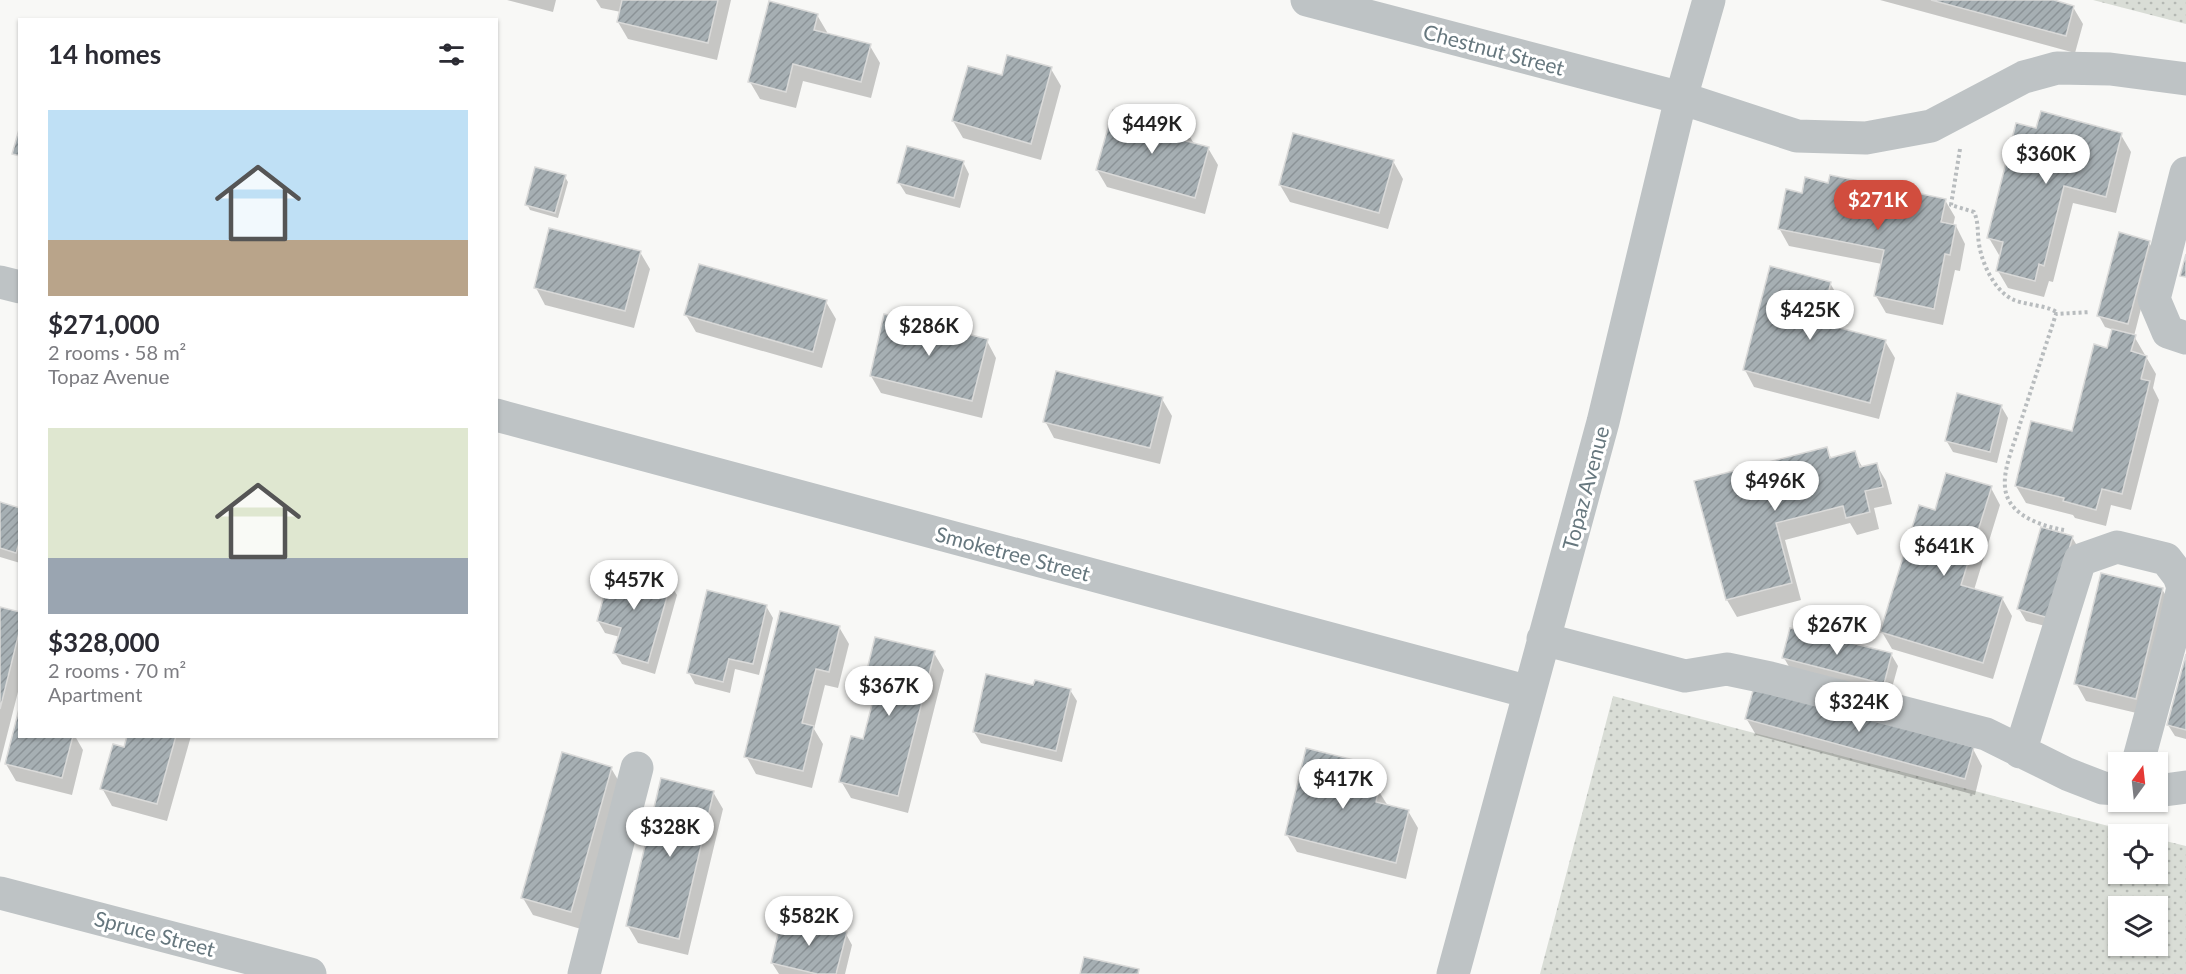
<!DOCTYPE html>
<meta charset="utf-8">
<style>
body{margin:0;font-family:Lato,sans-serif;background:#f7f7f7;color:#2b2b33;height:100vh;display:flex;flex-direction:column;font-size:22px;white-space:nowrap}
*{box-sizing:border-box;margin:0}
p{font-size:20px;color:#7c7c81}
.icon{flex:none;width:33px;height:33px;fill:none;stroke:currentColor;stroke-width:2;stroke-linecap:round;stroke-linejoin:round}
.map{position:relative;flex:1;overflow:hidden}
.details{position:absolute;left:18px;top:18px;width:480px;height:720px;display:flex;flex-direction:column;background:#fff;border-radius:0px;box-shadow:0 2px 4px #0004}
.details>*{flex:none}
.needle{width:39px;rotate:15deg}
.buttons{position:absolute;left:2108px;top:752px;display:grid;gap:12px}
.buttons a{display:grid;place-items:center;width:60px;height:60px;border-radius:0px;background:#fff;box-shadow:0 2px 4px #0004;font-size:30px}
.price{position:absolute;translate:-50% -51px;padding:0 14px;border-radius:21px;background:#fff;color:#222;font-size:20px;line-height:39px;filter:drop-shadow(0 2px 3px #0008)}
.price::after{content:'';position:absolute;left:50%;top:36px;width:18px;height:14px;margin-left:-9px;background:inherit;clip-path:polygon(0 0,100% 0,50% 100%)}
.price.selected{background:#d14d3e;color:#fff}
ul{padding:0;list-style:none}
li{display:grid;align-content:center;gap:12px;height:318px;padding:0 30px}
li span{display:grid;place-items:center;height:186px;border-radius:0px;color:#555}
li>.icon{margin-inline-start:auto}
span .icon{width:108px;height:108px;fill:#fffc;stroke-width:1}
li b{font-size:26px}
h2{display:flex;justify-content:space-between;align-items:center;height:72px;padding:0 30px;font-size:26px}
.map>svg:first-child{display:block}
.grass{fill:url(#grass-dots);fill-rule:evenodd}
.shadow{fill:#0003}
.building{fill:url(#building-hatch);stroke:#dadad9;stroke-width:1.5}
.lines{fill:none;stroke-linecap:round;stroke-linejoin:round}
.path{stroke:#b8bcbe;stroke-width:4;stroke-dasharray:3 3;stroke-linecap:butt}
.minor{stroke:#bec3c5;stroke-width:33}
.labels{text-anchor:middle;dominant-baseline:central;stroke-width:6;stroke-linejoin:round;paint-order:stroke}
.street-label{font-size:21px;fill:#66777e;stroke:#fff}
</style>
<div class="map">
<svg width="2186" height="974" viewBox="0 0 2186 974">
<defs>
<pattern id="grass-dots" width="8" height="8" patternUnits="userSpaceOnUse" patternTransform="scale(1.5)"><rect width="8" height="8" fill="#d9ddd6"/><path d="M2 2h.1M6 6h.1" fill="none" stroke="#b4b8b3" stroke-width="1.8" stroke-linecap="round"/></pattern>
<pattern id="building-hatch" width="6" height="6" patternUnits="userSpaceOnUse" patternTransform="scale(1.5)"><rect width="6" height="6" fill="#a6afb3"/><path d="M-1 1l2-2M0 6l6-6M5 7l2-2" fill="none" stroke="#8b9397"/></pattern>
</defs>
<rect width="100%" height="100%" fill="#f8f8f6"/>
<path class="grass" d="M 2093,0 L 2186,0 L 2186,24 Z
M 1613,696 L 2139,834 L 2118,834 L 2118,873 L 2157,873 L 2157,839 L 2186,846 L 2186,974 L 1540,974 ZM 2118,906 L 2157,906 L 2157,945 L 2118,945 Z"/>
<path class="shadow" d="M 507,0 L 556,0 L 553,12 Z
M 596,0 L 731,0 L 717,60 L 628,39 L 618,22 L 621,12 L 601,8 Z
M 1880,0 L 2048,0 L 2073,7 L 2083,24 L 2075,53 Z
M 817,15 L 827,32 L 826,34 L 870,46 L 880,63 L 871,98 L 803,81 L 796,108 L 760,99 L 750,82 Z
M 1051,69 L 1061,86 L 1041,160 L 963,138 L 953,121 L 1003,77 Z
M 2037,130 L 2121,135 L 2131,152 L 2116,213 L 2073,203 L 2053,282 L 2049,281 L 2044,297 L 2008,288 L 1998,271 L 2002,256 L 1999,255 L 1989,238 Z
M 1188,133 L 1194,144 L 1208,148 L 1218,165 L 1205,214 L 1107,187 L 1097,170 Z
M 1393,161 L 1403,179 L 1388,229 L 1290,202 L 1280,185 Z
M 963,162 L 969,174 L 960,208 L 906,194 L 899,183 Z
M 565,177 L 568,182 L 558,218 L 530,210 L 527,204 Z
M 1830,184 L 1945,200 L 1955,217 L 1953,226 L 1956,226 L 1965,244 L 1960,271 L 1955,270 L 1943,325 L 1886,313 L 1876,296 L 1882,264 L 1789,246 L 1779,228 L 1803,194 Z
M 2149,242 L 2155,254 L 2134,336 L 2156,374 L 2153,388 L 2159,400 L 2131,510 L 2111,505 L 2106,526 L 2075,518 L 2073,515 L 2026,503 L 2016,486 L 2073,433 L 2108,350 L 2114,330 L 2105,327 L 2099,316 Z
M 640,252 L 650,269 L 634,328 L 545,305 L 536,288 Z
M 1830,283 L 1840,300 L 1833,328 L 1885,341 L 1895,358 L 1879,419 L 1754,387 L 1745,370 Z
M 826,302 L 836,319 L 822,368 L 696,332 L 686,315 Z
M 987,341 L 996,358 L 982,418 L 881,393 L 871,376 Z
M 1162,399 L 1172,416 L 1160,464 L 1054,438 L 1045,421 Z
M 2001,406 L 2008,418 L 1997,463 L 1953,452 L 1946,440 Z
M 1826,449 L 1832,459 L 1854,453 L 1863,468 L 1876,464 L 1886,481 L 1892,504 L 1874,508 L 1879,529 L 1857,535 L 1850,523 L 1785,540 L 1801,600 L 1737,617 L 1727,600 L 1696,482 Z
M 1991,488 L 2000,505 L 1974,590 L 2002,598 L 2012,616 L 1993,679 L 1892,649 L 1882,632 L 1936,512 Z
M 0,504 L 20,509 L 20,563 L 0,557 Z
M 2072,537 L 2079,549 L 2056,629 L 2026,621 L 2019,609 Z
M 670,584 L 677,595 L 655,674 L 622,664 L 615,653 L 620,637 L 605,633 L 598,621 Z
M 2162,589 L 2172,606 L 2145,715 L 2086,701 L 2076,683 Z
M 766,606 L 773,618 L 759,675 L 735,669 L 730,693 L 695,684 L 689,673 Z
M 0,609 L 20,613 L 20,684 L 0,763 Z
M 839,627 L 849,644 L 838,688 L 825,685 L 814,729 L 823,744 L 812,788 L 756,774 L 746,756 Z
M 934,653 L 944,670 L 908,813 L 851,798 L 841,781 L 864,741 L 875,697 L 866,681 Z
M 1891,654 L 1898,666 L 1890,695 L 1791,670 L 1784,658 Z
M 2186,660 L 2186,739 L 2175,736 L 2168,725 Z
M 1034,687 L 1070,690 L 1077,701 L 1062,762 L 981,743 L 974,732 Z
M 1746,718 L 1973,749 L 1982,766 L 1975,795 L 1756,735 Z
M 20,736 L 75,736 L 83,750 L 72,795 L 16,781 L 6,764 Z
M 129,736 L 191,736 L 167,821 L 112,806 L 102,788 L 125,749 Z
M 1357,762 L 1367,779 L 1366,786 L 1378,790 L 1388,806 L 1408,811 L 1418,828 L 1406,879 L 1297,852 L 1287,835 Z
M 611,768 L 621,785 L 581,929 L 533,915 L 523,898 Z
M 713,792 L 723,809 L 688,955 L 638,943 L 628,926 Z
M 846,934 L 852,945 L 845,974 L 779,974 L 772,963 Z"/>
<path class="building" d="M 622,0 L 718,0 L 708,43 L 617,22 Z
M 1931,0 L 2054,0 L 2074,6 L 2066,36 Z
M 769,1 L 818,14 L 814,30 L 871,44 L 861,82 L 793,64 L 786,92 L 748,82 Z
M 1007,55 L 1052,67 L 1031,144 L 952,121 L 968,66 L 1002,75 Z
M 1113,110 L 1188,131 L 1186,141 L 1209,147 L 1195,198 L 1096,170 Z
M 2041,111 L 2122,133 L 2106,197 L 2064,186 L 2044,266 L 2039,264 L 2035,281 L 1996,271 L 2003,242 L 1987,238 L 2016,123 L 2036,128 Z
M 20,126 L 20,156 L 12,154 Z
M 1293,133 L 1394,160 L 1379,213 L 1279,185 Z
M 907,146 L 964,161 L 954,198 L 897,183 Z
M 535,167 L 566,175 L 555,213 L 525,205 Z
M 1830,175 L 1946,199 L 1941,222 L 1956,225 L 1950,255 L 1945,254 L 1934,309 L 1874,296 L 1884,250 L 1778,229 L 1786,189 L 1802,193 L 1805,177 L 1828,183 Z
M 549,228 L 641,251 L 625,311 L 534,288 Z
M 2119,232 L 2150,241 L 2128,324 L 2097,316 Z
M 2186,254 L 2186,277 L 2180,276 Z
M 699,264 L 827,300 L 813,352 L 684,315 Z
M 1770,266 L 1831,282 L 1821,323 L 1886,340 L 1870,403 L 1743,370 Z
M 884,314 L 988,339 L 972,401 L 870,376 Z
M 2112,329 L 2136,335 L 2131,351 L 2147,356 L 2141,379 L 2150,381 L 2122,494 L 2102,489 L 2096,510 L 2063,501 L 2064,498 L 2015,486 L 2031,421 L 2072,431 L 2094,344 L 2107,348 Z
M 1056,371 L 1163,397 L 1150,448 L 1043,422 Z
M 1957,393 L 2002,405 L 1990,452 L 1945,441 Z
M 1827,447 L 1830,458 L 1855,451 L 1860,467 L 1877,463 L 1883,487 L 1865,491 L 1870,512 L 1846,518 L 1843,506 L 1776,523 L 1792,583 L 1726,600 L 1694,481 Z
M 1946,473 L 1992,486 L 1961,585 L 2003,597 L 1983,663 L 1880,632 L 1919,505 L 1935,510 Z
M 0,502 L 20,508 L 20,540 L 16,553 L 0,548 Z
M 2041,527 L 2073,536 L 2049,618 L 2017,609 Z
M 612,566 L 671,583 L 648,663 L 613,653 L 621,628 L 597,621 Z
M 2101,573 L 2163,588 L 2136,699 L 2074,684 Z
M 707,590 L 767,605 L 753,664 L 729,659 L 723,682 L 687,673 Z
M 0,607 L 20,612 L 20,629 L 0,709 Z
M 780,611 L 840,626 L 829,672 L 816,669 L 802,723 L 814,726 L 803,771 L 744,757 Z
M 1790,628 L 1892,653 L 1884,684 L 1782,658 Z
M 875,637 L 935,651 L 898,796 L 839,782 L 851,736 L 863,739 L 877,685 L 864,682 Z
M 2186,654 L 2186,730 L 2167,725 Z
M 986,674 L 1033,685 L 1035,680 L 1071,689 L 1056,751 L 973,732 Z
M 1754,687 L 1974,747 L 1965,779 L 1745,719 Z
M 20,705 L 20,736 L 73,736 L 62,778 L 5,764 Z
M 127,736 L 176,736 L 157,804 L 100,789 L 113,744 L 124,747 Z
M 1306,748 L 1358,761 L 1353,782 L 1379,788 L 1376,802 L 1409,810 L 1396,863 L 1285,835 Z
M 562,752 L 612,767 L 571,912 L 521,898 Z
M 661,778 L 714,791 L 679,939 L 626,926 Z
M 782,917 L 847,932 L 836,974 L 817,974 L 771,963 Z
M 1084,957 L 1139,969 L 1138,974 L 1080,974 Z"/>
<g class="lines">
<path class="path" d="M 1960,149 L 1951,205 L 1974,212 C 1979,223 1977,232 1979,244 C 1982,264 1995,292 2014,300 C 2026,305 2051,306 2057,313
M 2064,530 C 2041,526 2007,515 2005,487 C 2003,468 2015,442 2020,424 C 2032,387 2044,351 2056,314 L 2090,312"/>
<path class="minor" d="M 1307,0 L 1681,98 L 1797,136 L 1866,138 L 1931,126 L 2024,77 L 2057,68 L 2110,69 L 2186,79
M 2186,173 L 2154,299 L 2168,332 L 2186,338
M 0,282 L 20,287
M 496,415 L 1529,692
M 1543,639 L 1685,676 L 1727,669 L 1770,678 L 1986,734 L 2067,774 L 2103,788 L 2118,789
M 2020,752 L 2080,560 L 2117,547 L 2166,559 L 2179,576 L 2183,587 L 2174,629 L 2138,762
M 2157,791 L 2186,787
M 0,893 L 310,974
M 584,974 L 637,768
M 1453,974 L 1603,422 L 1681,98 L 1709,0"/>
</g>
<g class="labels">
<g class="street-label">
<text transform="translate(1494 49) rotate(15)">Chestnut Street</text>
<text transform="translate(1585 488) rotate(-75)">Topaz Avenue</text>
<text transform="translate(1013 553) rotate(15)">Smoketree Street</text>
<text transform="translate(155 933) rotate(15)">Spruce Street</text>
</g>
</g>
</svg>
<div class="buttons">
<a><svg class="needle" viewBox="-14 -14 28 28"><path d="M0-13l5 13h-10z" fill="#e53935"/><path d="M0 13l5-13h-10z" fill="#7c7c81"/></svg></a>
<a><svg class="icon" aria-label="locate" viewBox="0 0 24 24"><circle cx="12" cy="12" r="6"/><path d="M12 2v4M12 18v4M2 12h4M18 12h4"/></svg></a>
<a><svg class="icon" aria-label="layers" viewBox="0 0 24 24"><path d="M12 4l9 5-9 5-9-5zM3 14l9 5 9-5"/></svg></a>
</div>
<b class="price" style="left:1152px;top:155px">$449K</b>
<b class="price" style="left:2046px;top:185px">$360K</b>
<b class="price selected" style="left:1878px;top:231px">$271K</b>
<b class="price" style="left:1810px;top:341px">$425K</b>
<b class="price" style="left:929px;top:357px">$286K</b>
<b class="price" style="left:1775px;top:512px">$496K</b>
<b class="price" style="left:1944px;top:577px">$641K</b>
<b class="price" style="left:634px;top:611px">$457K</b>
<b class="price" style="left:1837px;top:656px">$267K</b>
<b class="price" style="left:889px;top:717px">$367K</b>
<b class="price" style="left:1859px;top:733px">$324K</b>
<b class="price" style="left:1343px;top:810px">$417K</b>
<b class="price" style="left:670px;top:858px">$328K</b>
<b class="price" style="left:809px;top:947px">$582K</b>
<section class="details">
<h2>14 homes<svg class="icon" aria-label="filters" viewBox="0 0 24 24"><path d="M4 7h16M4 17h16"/><circle cx="9" cy="7" r="2"/><circle cx="15" cy="17" r="2"/></svg></h2>
<ul>
<li><span style="background:linear-gradient(#bfe0f5 70%,#b9a48a 0)"><svg class="icon" aria-label="home" viewBox="0 0 24 24"><path d="M3 11l9-7 9 7M6 9v11h12V9"/></svg></span><div><b>$271,000</b><p>2 rooms · 58 m²</p><p>Topaz Avenue</p></div></li>
<li><span style="background:linear-gradient(#dfe7d0 70%,#9aa5b1 0)"><svg class="icon" aria-label="home" viewBox="0 0 24 24"><path d="M3 11l9-7 9 7M6 9v11h12V9"/></svg></span><div><b>$328,000</b><p>2 rooms · 70 m²</p><p>Apartment</p></div></li>
</ul>
</section>
</div>
